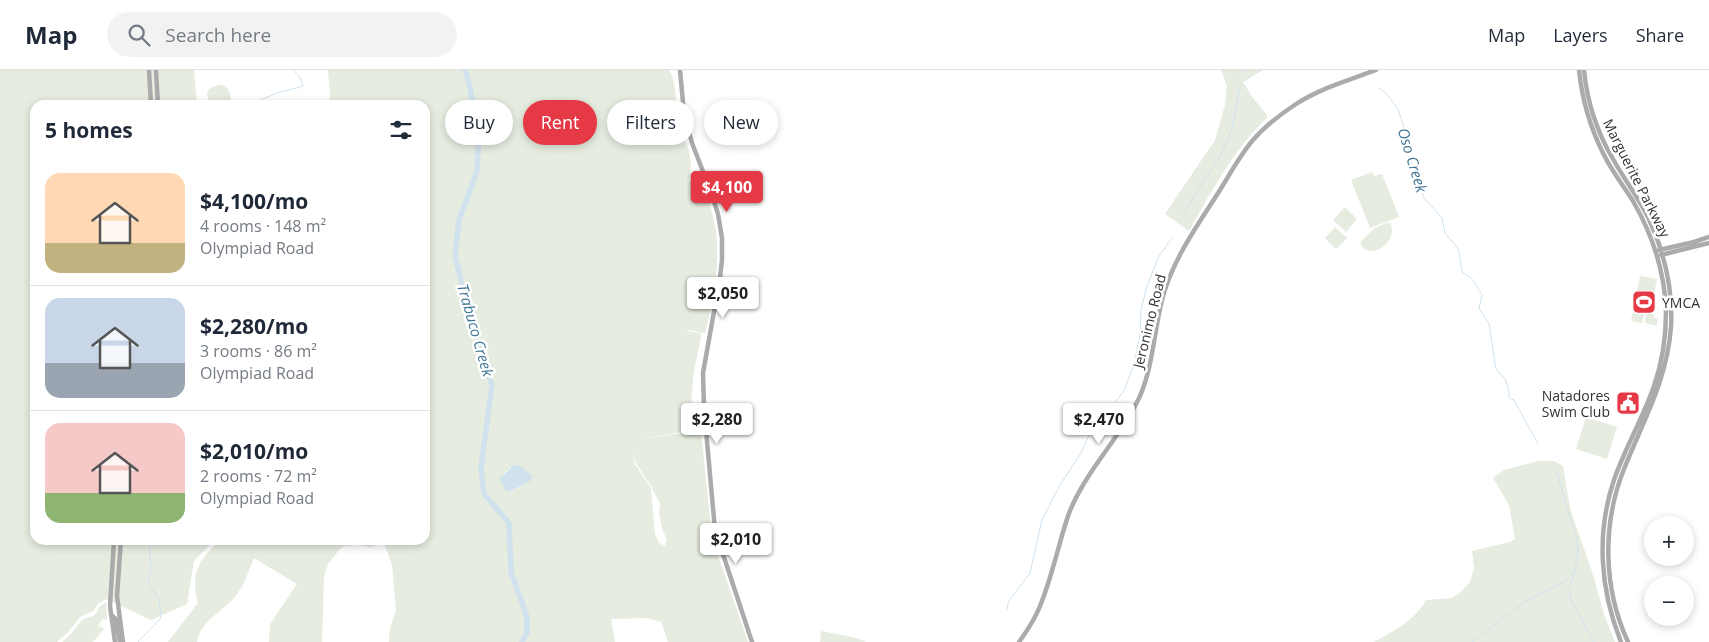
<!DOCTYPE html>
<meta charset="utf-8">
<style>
body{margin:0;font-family:"Open Sans",sans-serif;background:#f2f2f3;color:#1f2937;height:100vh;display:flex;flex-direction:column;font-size:19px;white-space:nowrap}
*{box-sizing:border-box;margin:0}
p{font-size:16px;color:#747a83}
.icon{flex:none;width:28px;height:28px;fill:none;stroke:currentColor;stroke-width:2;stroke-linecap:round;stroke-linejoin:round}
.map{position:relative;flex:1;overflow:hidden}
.side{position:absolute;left:30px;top:30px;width:400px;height:445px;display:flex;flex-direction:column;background:#fff;border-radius:15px;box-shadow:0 2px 8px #0003}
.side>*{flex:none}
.banner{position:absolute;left:445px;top:30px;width:475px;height:45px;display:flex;gap:10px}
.controls{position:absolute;left:1644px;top:446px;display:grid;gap:10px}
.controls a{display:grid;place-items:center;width:50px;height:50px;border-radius:50%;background:#fff;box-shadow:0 2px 8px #0003;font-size:25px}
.price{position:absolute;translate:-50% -42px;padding:0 11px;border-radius:5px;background:#fff;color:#222;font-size:16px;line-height:32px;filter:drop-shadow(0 1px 2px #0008)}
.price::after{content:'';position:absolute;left:50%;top:30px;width:15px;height:11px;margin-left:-8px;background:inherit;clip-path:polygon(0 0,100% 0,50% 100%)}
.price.selected{background:#e63946;color:#fff}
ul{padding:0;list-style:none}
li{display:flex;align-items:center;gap:15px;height:125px;padding:0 15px}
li+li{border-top:1px solid #e0e1e3}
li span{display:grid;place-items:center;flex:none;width:140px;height:100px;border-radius:15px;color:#555}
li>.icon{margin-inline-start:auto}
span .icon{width:60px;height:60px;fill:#fffc;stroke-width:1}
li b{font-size:21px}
h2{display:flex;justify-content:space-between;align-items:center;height:60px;padding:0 15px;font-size:21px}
.chip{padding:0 18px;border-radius:22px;background:#fff;box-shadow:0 2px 8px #0003;font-size:18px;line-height:45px}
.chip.selected{background:#e63946;color:#fff}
header{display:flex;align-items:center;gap:30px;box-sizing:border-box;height:70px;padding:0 25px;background:#fff;border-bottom:1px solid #e0e1e3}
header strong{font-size:24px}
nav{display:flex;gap:28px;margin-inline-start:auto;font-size:18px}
.search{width:350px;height:45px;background:#f2f2f3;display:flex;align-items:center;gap:12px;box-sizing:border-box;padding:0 18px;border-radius:28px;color:#747a83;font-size:19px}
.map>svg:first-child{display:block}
.green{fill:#e6ecdf;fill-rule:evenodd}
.water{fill:#cfe2ee}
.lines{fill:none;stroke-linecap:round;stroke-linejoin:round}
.stream{stroke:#cfe2ee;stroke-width:1}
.river{stroke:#cfe2ee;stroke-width:5.5}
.major{stroke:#ababab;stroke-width:4.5}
.labels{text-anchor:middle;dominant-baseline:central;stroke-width:5;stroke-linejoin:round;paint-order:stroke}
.street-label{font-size:14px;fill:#333;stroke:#fff}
.poi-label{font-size:14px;fill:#333;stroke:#fff;text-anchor:start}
.water-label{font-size:15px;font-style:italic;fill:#3f7597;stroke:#fff}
</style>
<header>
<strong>Map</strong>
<div class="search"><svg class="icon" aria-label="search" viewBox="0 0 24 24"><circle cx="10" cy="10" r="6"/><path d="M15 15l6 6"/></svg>Search here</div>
<nav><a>Map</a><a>Layers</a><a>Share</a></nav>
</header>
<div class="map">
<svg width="1709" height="572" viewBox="0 0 1709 572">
<rect width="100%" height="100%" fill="#fff"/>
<path class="green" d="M 0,0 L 194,0 L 197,35 L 35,35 L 35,470 L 215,470 L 194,491 L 187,534 L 151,550 L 106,529 L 98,534 L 93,541 L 80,547 L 68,562 L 57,572 L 0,572 Z
M 328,0 L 669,0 C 679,17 674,39 679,58 C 682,66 687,73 689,80 C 691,90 692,102 688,112 L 700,107 C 706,123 712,139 715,156 C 721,191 714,229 705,263 L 688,260 L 687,261 L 701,263 C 700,277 696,289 694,302 C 691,322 691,341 693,360 L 635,370 L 701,360 L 712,468 L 748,572 L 668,572 L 661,552 L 647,548 L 611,549 L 615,572 L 389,572 L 390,558 L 396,540 L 392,495 L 384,473 L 371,477 L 357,475 L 345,476 L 340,479 L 328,494 L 324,507 L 322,572 L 269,572 L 270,554 L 297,514 L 254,488 C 249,499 245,514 237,524 C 225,541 201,549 197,572 L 168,572 L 198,533 C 190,501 199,492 219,470 L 425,470 L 425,35 L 329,35 L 330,24 ZM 635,381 L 635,392 L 651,416 L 660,434 L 659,443 L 662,459 L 667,469 L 665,476 L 659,473 L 655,464 L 651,418 L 634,393 ZM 511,395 L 520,396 L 526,413 L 510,422 L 499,409 L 511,397 Z
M 1221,0 L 1263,0 L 1243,12 L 1253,28 L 1267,45 L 1267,48 C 1235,77 1210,124 1189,161 L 1165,144 L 1215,70 L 1225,35 L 1227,16 Z
M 220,15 C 230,16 231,27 231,35 L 211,35 C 205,23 205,18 220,15 Z
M 1372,102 L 1374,106 L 1382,104 L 1399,147 L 1370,158 L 1351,110 Z
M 1345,137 L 1357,149 L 1346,162 L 1333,150 Z
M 1386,153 L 1390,153 C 1398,168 1379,187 1364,179 L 1360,172 L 1375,158 Z
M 1335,157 L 1347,168 L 1336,179 L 1325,168 Z
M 1640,206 L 1657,209 L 1650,244 L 1654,245 L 1653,248 L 1658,249 L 1657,256 L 1645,253 L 1646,245 L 1649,244 L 1644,244 L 1642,253 L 1631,251 Z
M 1586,347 L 1617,357 L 1607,389 L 1576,379 Z
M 1538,391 L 1554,391 L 1563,396 L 1570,438 L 1594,508 L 1604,544 L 1615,572 L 1374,572 C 1394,561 1415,550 1426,530 L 1452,528 L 1461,522 L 1470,512 L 1474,498 L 1472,481 L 1510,472 L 1515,469 L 1509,435 L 1493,408 L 1504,400 Z
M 106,532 L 107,550 L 103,549 L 98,556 L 102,557 L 104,559 L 93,572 L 62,572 L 70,565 L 82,550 L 95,545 L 100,536 Z
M 821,561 C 834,564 856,566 866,572 L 820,572 Z"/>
<path class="water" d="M 511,395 L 520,396 L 532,405 L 532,408 L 530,411 L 509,422 L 503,418 L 504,416 L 499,409 L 511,398 Z"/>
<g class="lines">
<path class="stream" d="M 1246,1 L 1246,0
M 1379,18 L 1386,23 L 1398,39 L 1406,63 L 1410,88 L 1415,99 L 1424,128 L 1442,148 L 1445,163 L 1456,176 L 1459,182 L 1462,202 L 1472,209 L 1482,225 L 1479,238 L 1489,254 L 1496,299 L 1505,309 L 1509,320 L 1509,328 L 1514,330 L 1538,374
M 249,35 L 277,23 L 303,16 L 300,7 L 293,0
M 1183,144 L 1221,84 L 1232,59 L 1240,16
M 1549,395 L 1557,403 L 1573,458 C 1582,475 1576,497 1571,515
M 1570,518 L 1570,526 L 1572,532 L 1594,572
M 1007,540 L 1008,533 L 1011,528 L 1030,503 L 1042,450 L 1060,415 L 1081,383 L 1089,365 L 1124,321 L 1134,294 L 1140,265 L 1141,240 L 1147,216 L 1159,186 L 1172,168
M 138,572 L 161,548 L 159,529 L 148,513 L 151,498 L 149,477 L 166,470
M 1472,572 L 1526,531 L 1564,512 L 1573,502"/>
<path class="river" d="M 465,0 L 469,13 L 479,65 L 477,101 L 459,150 L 455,186 L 472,255 L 492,315 L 481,398 L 484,424 L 509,453 L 511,502 L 527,547 L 527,563 L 522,572"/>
<path class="major" d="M 149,0 L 151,35
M 156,0 L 158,35
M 680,0 L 684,43 L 692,73 L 711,122 L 718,144 L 722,168 L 722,190 L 720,208 L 703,303 L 704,338 L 715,460 L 752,572
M 1579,0 C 1582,29 1590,57 1603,83 C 1611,100 1623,115 1633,131 C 1652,164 1665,203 1666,242 C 1666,267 1662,293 1654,316 C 1643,348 1625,378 1614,410 C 1596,463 1600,520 1621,572
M 1584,0 C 1587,31 1597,62 1613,89 C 1624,109 1638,127 1648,147 C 1664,181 1673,220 1671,257 C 1667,311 1643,351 1624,399 C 1602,454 1603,518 1628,572
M 1659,180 L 1694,172 L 1709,167
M 1661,185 L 1709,173
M 114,470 L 110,536 L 115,572
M 121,470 L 117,526 L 123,572
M 111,545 L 116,549 L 120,572
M 1019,572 C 1027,561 1035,549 1040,536 C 1052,507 1058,476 1068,446 C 1084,402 1120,369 1140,326 C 1153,296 1154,262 1162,230 C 1172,190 1198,155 1220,120 C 1230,104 1240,85 1253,70 C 1265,56 1281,44 1296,34 C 1321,18 1349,10 1376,0"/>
</g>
<defs>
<g id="stadium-square" transform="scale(1.25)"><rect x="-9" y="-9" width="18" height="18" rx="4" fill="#e63946" stroke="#fff"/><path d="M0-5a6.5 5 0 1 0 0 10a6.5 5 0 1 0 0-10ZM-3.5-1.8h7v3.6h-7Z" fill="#fff"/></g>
<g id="civic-square" transform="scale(1.25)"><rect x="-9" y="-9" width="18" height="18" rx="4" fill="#e63946" stroke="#fff"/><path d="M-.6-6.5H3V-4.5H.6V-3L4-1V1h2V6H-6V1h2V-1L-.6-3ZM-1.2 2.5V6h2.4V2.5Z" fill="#fff"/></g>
</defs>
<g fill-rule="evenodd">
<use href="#stadium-square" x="1644" y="232"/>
<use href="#civic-square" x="1628" y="333"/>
</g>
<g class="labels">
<g class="street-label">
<text transform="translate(1637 108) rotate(63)">Marguerite Parkway</text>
<text transform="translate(1149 251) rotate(-76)">Jeronimo Road</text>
</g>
<g class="poi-label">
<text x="1662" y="232">YMCA</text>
<text x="1610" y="325" text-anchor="end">Natadores<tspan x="1610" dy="16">Swim Club</tspan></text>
</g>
<g class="water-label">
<text transform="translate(1413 90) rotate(73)">Oso Creek</text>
<text transform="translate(476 260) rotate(74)">Trabuco Creek</text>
</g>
</g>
</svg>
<div class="controls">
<a>+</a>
<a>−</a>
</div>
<b class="price selected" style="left:727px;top:143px">$4,100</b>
<b class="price" style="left:723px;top:249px">$2,050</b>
<b class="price" style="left:717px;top:375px">$2,280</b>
<b class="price" style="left:1099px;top:375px">$2,470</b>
<b class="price" style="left:736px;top:495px">$2,010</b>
<div class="banner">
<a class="chip">Buy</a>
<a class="chip selected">Rent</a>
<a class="chip">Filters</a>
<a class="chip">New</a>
</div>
<section class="side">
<h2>5 homes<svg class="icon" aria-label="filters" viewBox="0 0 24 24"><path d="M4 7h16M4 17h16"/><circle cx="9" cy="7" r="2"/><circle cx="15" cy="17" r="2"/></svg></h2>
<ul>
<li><span style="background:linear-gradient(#ffd9b3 70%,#c2b280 0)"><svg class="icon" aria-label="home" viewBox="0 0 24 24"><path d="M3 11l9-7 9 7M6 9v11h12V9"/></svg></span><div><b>$4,100/mo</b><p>4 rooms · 148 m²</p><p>Olympiad Road</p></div></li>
<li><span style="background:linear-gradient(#c9d6e8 65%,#9aa5b1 0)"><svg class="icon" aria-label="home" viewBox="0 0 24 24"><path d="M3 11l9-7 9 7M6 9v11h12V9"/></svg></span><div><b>$2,280/mo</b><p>3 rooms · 86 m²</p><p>Olympiad Road</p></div></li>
<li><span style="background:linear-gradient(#f6c9c9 70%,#8fb573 0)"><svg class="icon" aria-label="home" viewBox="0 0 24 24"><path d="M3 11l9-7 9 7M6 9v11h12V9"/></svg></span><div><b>$2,010/mo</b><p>2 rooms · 72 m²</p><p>Olympiad Road</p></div></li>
</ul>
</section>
</div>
